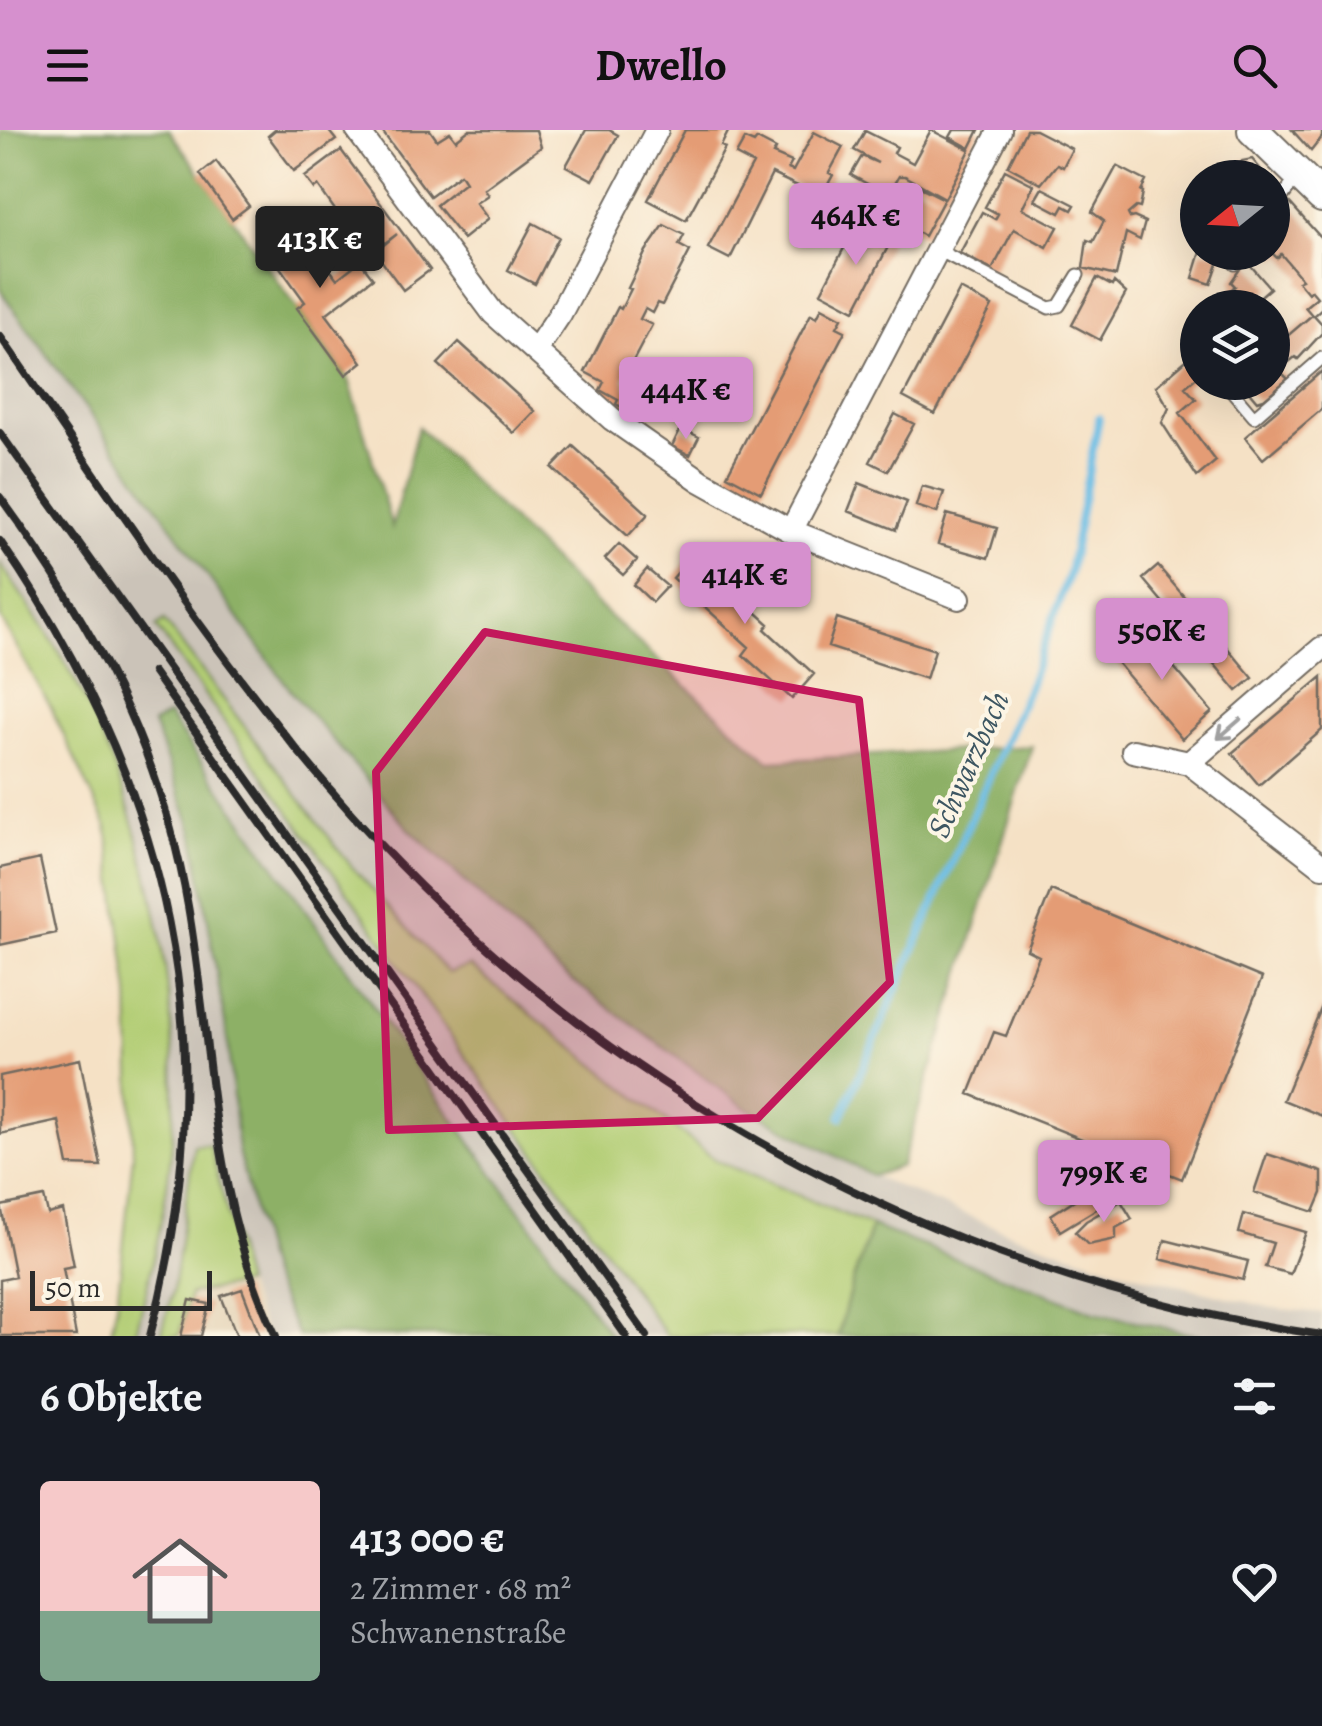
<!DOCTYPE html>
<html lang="de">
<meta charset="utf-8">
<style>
body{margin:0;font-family:Alegreya,serif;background:#242831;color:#f1f3f6;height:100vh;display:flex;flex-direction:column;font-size:38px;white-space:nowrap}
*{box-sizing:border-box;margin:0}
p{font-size:32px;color:#9ea1a6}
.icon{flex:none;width:55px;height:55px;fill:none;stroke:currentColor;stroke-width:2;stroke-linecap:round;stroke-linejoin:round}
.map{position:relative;height:1206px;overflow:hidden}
.side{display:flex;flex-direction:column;background:#171b24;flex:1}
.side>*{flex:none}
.needle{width:65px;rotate:252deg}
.buttons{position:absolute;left:1180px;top:30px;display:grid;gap:20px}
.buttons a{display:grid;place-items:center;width:110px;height:110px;border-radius:50%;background:#171b24;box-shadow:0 10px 40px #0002;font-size:50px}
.scale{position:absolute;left:30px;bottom:25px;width:182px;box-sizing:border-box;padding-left:10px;border:5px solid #2b2b2b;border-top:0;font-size:28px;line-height:35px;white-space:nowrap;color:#2b2b2b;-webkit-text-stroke:8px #fcf5e5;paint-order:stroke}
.price{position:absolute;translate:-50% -85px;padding:0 22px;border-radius:10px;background:#d690ce;color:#111;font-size:32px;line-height:65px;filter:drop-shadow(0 2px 5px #0008)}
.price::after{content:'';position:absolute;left:50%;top:60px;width:30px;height:22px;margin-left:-15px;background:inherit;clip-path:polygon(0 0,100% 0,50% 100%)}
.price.selected{background:#222;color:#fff}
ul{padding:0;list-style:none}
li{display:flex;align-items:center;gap:30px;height:250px;padding:0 40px}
li span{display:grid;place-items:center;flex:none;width:280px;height:200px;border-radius:10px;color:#555}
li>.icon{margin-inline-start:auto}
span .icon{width:120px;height:120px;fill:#fffc;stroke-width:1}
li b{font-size:42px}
h2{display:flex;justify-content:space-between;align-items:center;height:120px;padding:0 40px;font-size:42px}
header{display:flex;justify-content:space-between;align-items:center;height:130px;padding:0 40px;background:#d690ce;color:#111;font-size:45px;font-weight:600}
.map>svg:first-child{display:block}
.built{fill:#e3d1b4}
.industrial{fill:#cbc3b8}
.green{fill:#b2cd74;stroke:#6e7c50;stroke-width:2.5}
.forest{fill:#8db066;stroke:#5c6e48;stroke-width:2.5}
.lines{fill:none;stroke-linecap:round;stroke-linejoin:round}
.stream{stroke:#68bbe4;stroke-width:8}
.building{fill:#e49c74}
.service-casing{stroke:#726b61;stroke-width:15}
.minor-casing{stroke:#726b61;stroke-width:26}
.secondary-casing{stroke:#726b61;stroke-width:34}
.service{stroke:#fff;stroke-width:11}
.minor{stroke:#fff;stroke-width:22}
.secondary{stroke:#fff;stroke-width:30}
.rail{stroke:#2b2b2b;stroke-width:8}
.oneway{stroke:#a0a0a0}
.marked{fill:#c2185b;fill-opacity:0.2;stroke:#c2185b;stroke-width:8;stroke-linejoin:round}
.labels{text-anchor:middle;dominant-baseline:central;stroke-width:8;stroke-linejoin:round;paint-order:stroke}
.water-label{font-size:32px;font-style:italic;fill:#3d5662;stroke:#fcf5e5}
</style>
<header><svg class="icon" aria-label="menu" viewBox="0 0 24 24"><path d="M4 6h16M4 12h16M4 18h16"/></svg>Dwello<svg class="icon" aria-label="search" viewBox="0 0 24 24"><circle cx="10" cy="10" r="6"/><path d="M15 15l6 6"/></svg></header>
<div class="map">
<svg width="1322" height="1206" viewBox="0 0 1322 1206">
<rect width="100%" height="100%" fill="#fcf5e5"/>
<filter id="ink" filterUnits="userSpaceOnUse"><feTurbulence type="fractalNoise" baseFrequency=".01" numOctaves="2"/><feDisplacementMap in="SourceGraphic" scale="20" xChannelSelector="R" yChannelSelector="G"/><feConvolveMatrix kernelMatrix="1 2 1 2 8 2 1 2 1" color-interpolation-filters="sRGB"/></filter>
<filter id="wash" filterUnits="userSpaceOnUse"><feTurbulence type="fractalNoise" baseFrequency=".0048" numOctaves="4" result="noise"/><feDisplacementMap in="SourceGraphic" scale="40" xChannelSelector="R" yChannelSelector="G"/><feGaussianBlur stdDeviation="2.25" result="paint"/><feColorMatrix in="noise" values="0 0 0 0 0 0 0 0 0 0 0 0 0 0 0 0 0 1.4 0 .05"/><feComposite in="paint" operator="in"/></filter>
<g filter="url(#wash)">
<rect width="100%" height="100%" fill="#f5e1c5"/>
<path class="built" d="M 245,1154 L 267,1206 L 179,1206 L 190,1164 Z"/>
<path class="industrial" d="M 0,160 L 291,561 L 409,699 L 558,840 L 745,977 L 873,1046 L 1017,1106 L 1141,1146 L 1272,1178 L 1322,1183 L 1322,1206 L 1201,1206 L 1094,1182 L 872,1096 L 717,1031 L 470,837 L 449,843 L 352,737 L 156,497 L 667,1206 L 611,1206 L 419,941 L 154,595 L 193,700 L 227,905 L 238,1021 L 269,1143 L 298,1206 L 267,1206 L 245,1154 L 173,1160 L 161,1206 L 135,1206 L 151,1140 L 174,923 L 165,824 L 146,737 L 116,643 L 63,529 L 0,433 Z"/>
<path class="green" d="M 0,433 C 21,465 44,496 63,528 C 143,669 183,851 172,1012 C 167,1077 151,1143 135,1206 L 110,1206 L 117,1173 L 133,1025 L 129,863 L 107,697 L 50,576 L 0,487 Z
M 164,491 L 352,737 L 448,843 L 470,836 L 717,1031 L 872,1096 L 852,1153 L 838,1206 L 667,1206 L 156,497 Z
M 194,1015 L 210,1015 L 245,1154 L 190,1164 L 179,1206 L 161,1206 L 173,1160 Z"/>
<path class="forest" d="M 0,0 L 169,0 L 349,250 L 392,397 L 418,297 L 596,474 L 769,631 L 1032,616 L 901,1036 L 873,1046 L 745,977 L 558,840 L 409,699 L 291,561 L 0,160 Z
M 168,585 L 419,941 L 611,1206 L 298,1206 L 269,1143 L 238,1021 L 227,905 L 193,700 L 153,594 Z
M 872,1096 L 1094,1182 L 1201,1206 L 838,1206 L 852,1153 Z"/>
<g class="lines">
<path class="stream" d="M 841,987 L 1029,556 L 1069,443 L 1099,288"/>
</g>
<g id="blocks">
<path class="building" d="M 275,0 L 328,0 L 336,10 L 294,41 L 268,6 Z
M 381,0 L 430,0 L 437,10 L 450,2 L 456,10 L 469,0 L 536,0 L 541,17 L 484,59 L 488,65 L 476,73 L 488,89 L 463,109 L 436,75 L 465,52 L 460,44 L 430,66 Z
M 586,0 L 609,0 L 618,5 L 593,50 L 566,36 Z
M 685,0 L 729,0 L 721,16 L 725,18 L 686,90 L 648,70 Z
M 931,0 L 970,20 L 945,68 L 905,46 L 899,46 L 888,65 L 851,45 L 862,26 L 878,33 L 854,20 L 865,1 L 897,17 L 894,23 L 913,33 Z
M 954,0 L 979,0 L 970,18 L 950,7 Z
M 1026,0 L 1035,0 L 1072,19 L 1063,37 L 1057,34 L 1041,54 L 1008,36 Z
M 1292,0 L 1322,0 L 1322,7 L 1311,21 Z
M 814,2 L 843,17 L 829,43 L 833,45 L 821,67 L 772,44 L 730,129 L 708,118 L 753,34 L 736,25 L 745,9 L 754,13 L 757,9 L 776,19 L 773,24 L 792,32 L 788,39 L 793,41 Z
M 341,20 L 430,140 L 403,160 L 375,122 L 397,104 L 369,125 L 361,115 L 358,118 L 348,106 L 352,103 L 335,80 L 318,56 L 314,59 L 305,47 Z
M 1252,29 L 1268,48 L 1233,48 L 1242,31 Z
M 216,31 L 249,76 L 232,89 L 200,44 Z
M 1117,36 L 1146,51 L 1141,61 L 1143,62 L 1140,78 L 1136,77 L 1128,84 L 1130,88 L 1134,87 L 1145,92 L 1140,110 L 1126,103 L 1116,146 L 1083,138 L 1087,110 L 1093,112 L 1104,91 L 1092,82 Z
M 1005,40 L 1034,55 L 1022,78 L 1058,97 L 1047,117 L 1014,99 L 992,140 L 960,123 L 982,82 L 995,89 L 998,84 L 985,77 Z
M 916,55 L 944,69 L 924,106 L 896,90 Z
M 1042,58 L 1075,75 L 1072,80 L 1064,76 L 1060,83 L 1035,70 Z
M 1288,71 L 1322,109 L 1322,178 L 1314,185 L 1322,194 L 1322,203 L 1298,229 L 1295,227 L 1279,240 L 1288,249 L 1264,269 L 1257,271 L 1241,252 L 1272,252 L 1272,219 L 1312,185 L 1305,177 L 1317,167 L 1311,160 L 1308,163 L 1298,151 L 1302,149 L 1281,124 L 1277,128 L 1272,123 L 1272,93 Z
M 533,93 L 559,107 L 535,154 L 508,140 Z
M 664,95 L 684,105 L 679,115 L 690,121 L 662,175 L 657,173 L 652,183 L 645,179 L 640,189 L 652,195 L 623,250 L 628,252 L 625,256 L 653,271 L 644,289 L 616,274 L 618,270 L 600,260 L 604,252 L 585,242 L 618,177 L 621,179 L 631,159 L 628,158 L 646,121 Z
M 856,95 L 890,113 L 855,180 L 821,162 Z
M 281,102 L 289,114 L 304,104 L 317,122 L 321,119 L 330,131 L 326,134 L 337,149 L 360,131 L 373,148 L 326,184 L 362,232 L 346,245 L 297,178 L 305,172 L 264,115 Z
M 1201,122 L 1232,122 L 1230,128 L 1221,125 L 1211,154 L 1193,148 Z
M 1246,130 L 1270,158 L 1247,178 L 1233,178 L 1223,167 L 1235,156 L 1231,152 Z
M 1097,148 L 1112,156 L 1114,152 L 1126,163 L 1100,210 L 1072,195 Z
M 960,159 L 992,176 L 935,284 L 903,267 Z
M 822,177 L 842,188 L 837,197 L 845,201 L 761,363 L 727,345 L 811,184 L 817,187 Z
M 459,212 L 535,281 L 514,303 L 438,234 Z
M 1198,220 L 1198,246 L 1185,257 L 1196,269 L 1180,283 L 1216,331 L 1197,347 L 1162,293 L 1169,278 L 1156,256 Z
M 1322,241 L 1322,279 L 1263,329 L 1245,307 Z
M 895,284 L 914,294 L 888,341 L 870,332 Z
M 681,298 L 699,307 L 690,325 L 672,316 Z
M 573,316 L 648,384 L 628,406 L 552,338 Z
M 859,353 L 907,372 L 896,400 L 848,381 Z
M 922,356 L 944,362 L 937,383 L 916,376 Z
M 947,384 L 997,398 L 988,428 L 938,414 Z
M 619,414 L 637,430 L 623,445 L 605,429 Z
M 693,425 L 769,494 L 765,499 L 814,544 L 792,569 L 743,525 L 749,517 L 673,448 Z
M 1158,436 L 1253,548 L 1237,561 L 1143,449 Z
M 647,439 L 667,456 L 652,472 L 634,455 Z
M 837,488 L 935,520 L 926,549 L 828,517 Z
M 1138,495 L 1212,582 L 1182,609 L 1114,529 L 1130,516 L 1123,508 Z
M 1322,547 L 1322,600 L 1259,655 L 1232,623 Z
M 40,729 L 56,803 L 0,815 L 0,738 Z
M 1051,760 L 1262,848 L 1182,1049 L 969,964 L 994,902 L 1006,906 L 1039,826 L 1027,820 Z
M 1322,876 L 1322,986 L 1283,970 Z
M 80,929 L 101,1036 L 68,1035 L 59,991 L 0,1004 L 0,946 Z
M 1267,1024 L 1322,1042 L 1322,1063 L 1314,1082 L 1254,1062 Z
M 1093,1058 L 1103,1075 L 1060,1101 L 1051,1085 Z
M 44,1067 L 48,1084 L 63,1080 L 74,1136 L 63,1138 L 76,1206 L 0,1206 L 0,1150 L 15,1147 L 1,1076 Z
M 1121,1071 L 1132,1089 L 1116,1098 L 1116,1109 L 1088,1115 L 1075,1102 L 1086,1091 Z
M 1244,1084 L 1306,1102 L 1290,1144 L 1265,1137 L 1273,1113 L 1239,1103 Z
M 1165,1110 L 1248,1131 L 1243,1150 L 1160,1129 Z
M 242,1159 L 260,1206 L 237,1206 L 221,1166 Z
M 190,1170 L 209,1174 L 201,1206 L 181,1206 Z"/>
</g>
</g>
<g filter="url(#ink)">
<use href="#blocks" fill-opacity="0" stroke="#726b61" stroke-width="2.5"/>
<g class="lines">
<g class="service-casing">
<path id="service" d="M 1272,81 L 1298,46
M 938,120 L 1049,178 L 1059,176 L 1078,145
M 1235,134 L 1243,122
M 1226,254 L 1254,287 L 1322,228"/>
</g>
<g class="minor-casing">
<path id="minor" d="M 357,0 L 493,183 L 612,289 L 701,351 L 791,401 L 959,468
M 536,220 L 560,184 L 657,0
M 791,401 L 1000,0
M 1133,621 L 1189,633 L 1322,736
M 1189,633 L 1322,518"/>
</g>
<g class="secondary-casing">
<path id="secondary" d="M 1253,0 L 1322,67"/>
</g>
<use href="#service" class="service"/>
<use href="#minor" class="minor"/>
<use href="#secondary" class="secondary"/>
<path class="rail" d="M 0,206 C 106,359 208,518 330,659 C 583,953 938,1149 1322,1205
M 0,303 L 647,1206
M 0,367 C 93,494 161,619 188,776 C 213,920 211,1073 276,1206
M 0,411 C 170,658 229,913 150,1206
M 153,542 L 626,1206"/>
</g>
<defs><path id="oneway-shaft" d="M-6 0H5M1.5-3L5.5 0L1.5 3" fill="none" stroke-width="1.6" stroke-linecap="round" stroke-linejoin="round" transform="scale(2.5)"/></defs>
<use class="oneway" href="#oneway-shaft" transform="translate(1229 599) rotate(139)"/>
</g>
<path class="marked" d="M 485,502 L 859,570 L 890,852 L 758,988 L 389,1000 L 376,642 Z"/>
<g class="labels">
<g class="water-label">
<text transform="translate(968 634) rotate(-66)">Schwarzbach</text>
</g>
</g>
</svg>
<div class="buttons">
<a><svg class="needle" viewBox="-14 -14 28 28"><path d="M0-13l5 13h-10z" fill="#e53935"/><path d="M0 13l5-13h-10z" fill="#9ea1a6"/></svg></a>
<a><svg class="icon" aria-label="layers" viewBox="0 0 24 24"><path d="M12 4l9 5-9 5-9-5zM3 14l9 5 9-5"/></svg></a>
</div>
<div class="scale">50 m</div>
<b class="price" style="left:856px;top:138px">464K €</b>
<b class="price selected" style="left:320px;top:161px">413K €</b>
<b class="price" style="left:686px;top:312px">444K €</b>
<b class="price" style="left:745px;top:497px">414K €</b>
<b class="price" style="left:1162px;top:553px">550K €</b>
<b class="price" style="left:1104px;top:1095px">799K €</b>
</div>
<section class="side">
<h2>6 Objekte<svg class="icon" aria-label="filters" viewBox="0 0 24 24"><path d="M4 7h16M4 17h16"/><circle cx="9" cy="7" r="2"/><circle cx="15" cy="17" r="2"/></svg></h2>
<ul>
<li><span style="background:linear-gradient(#f6c9c9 65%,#7fa58c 0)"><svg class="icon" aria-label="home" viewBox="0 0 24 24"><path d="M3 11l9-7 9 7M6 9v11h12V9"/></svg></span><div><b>413 000 €</b><p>2 Zimmer · 68 m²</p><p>Schwanenstraße</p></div><svg class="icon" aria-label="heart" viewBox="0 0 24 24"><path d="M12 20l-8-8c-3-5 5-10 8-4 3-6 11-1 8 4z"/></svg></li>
</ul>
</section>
